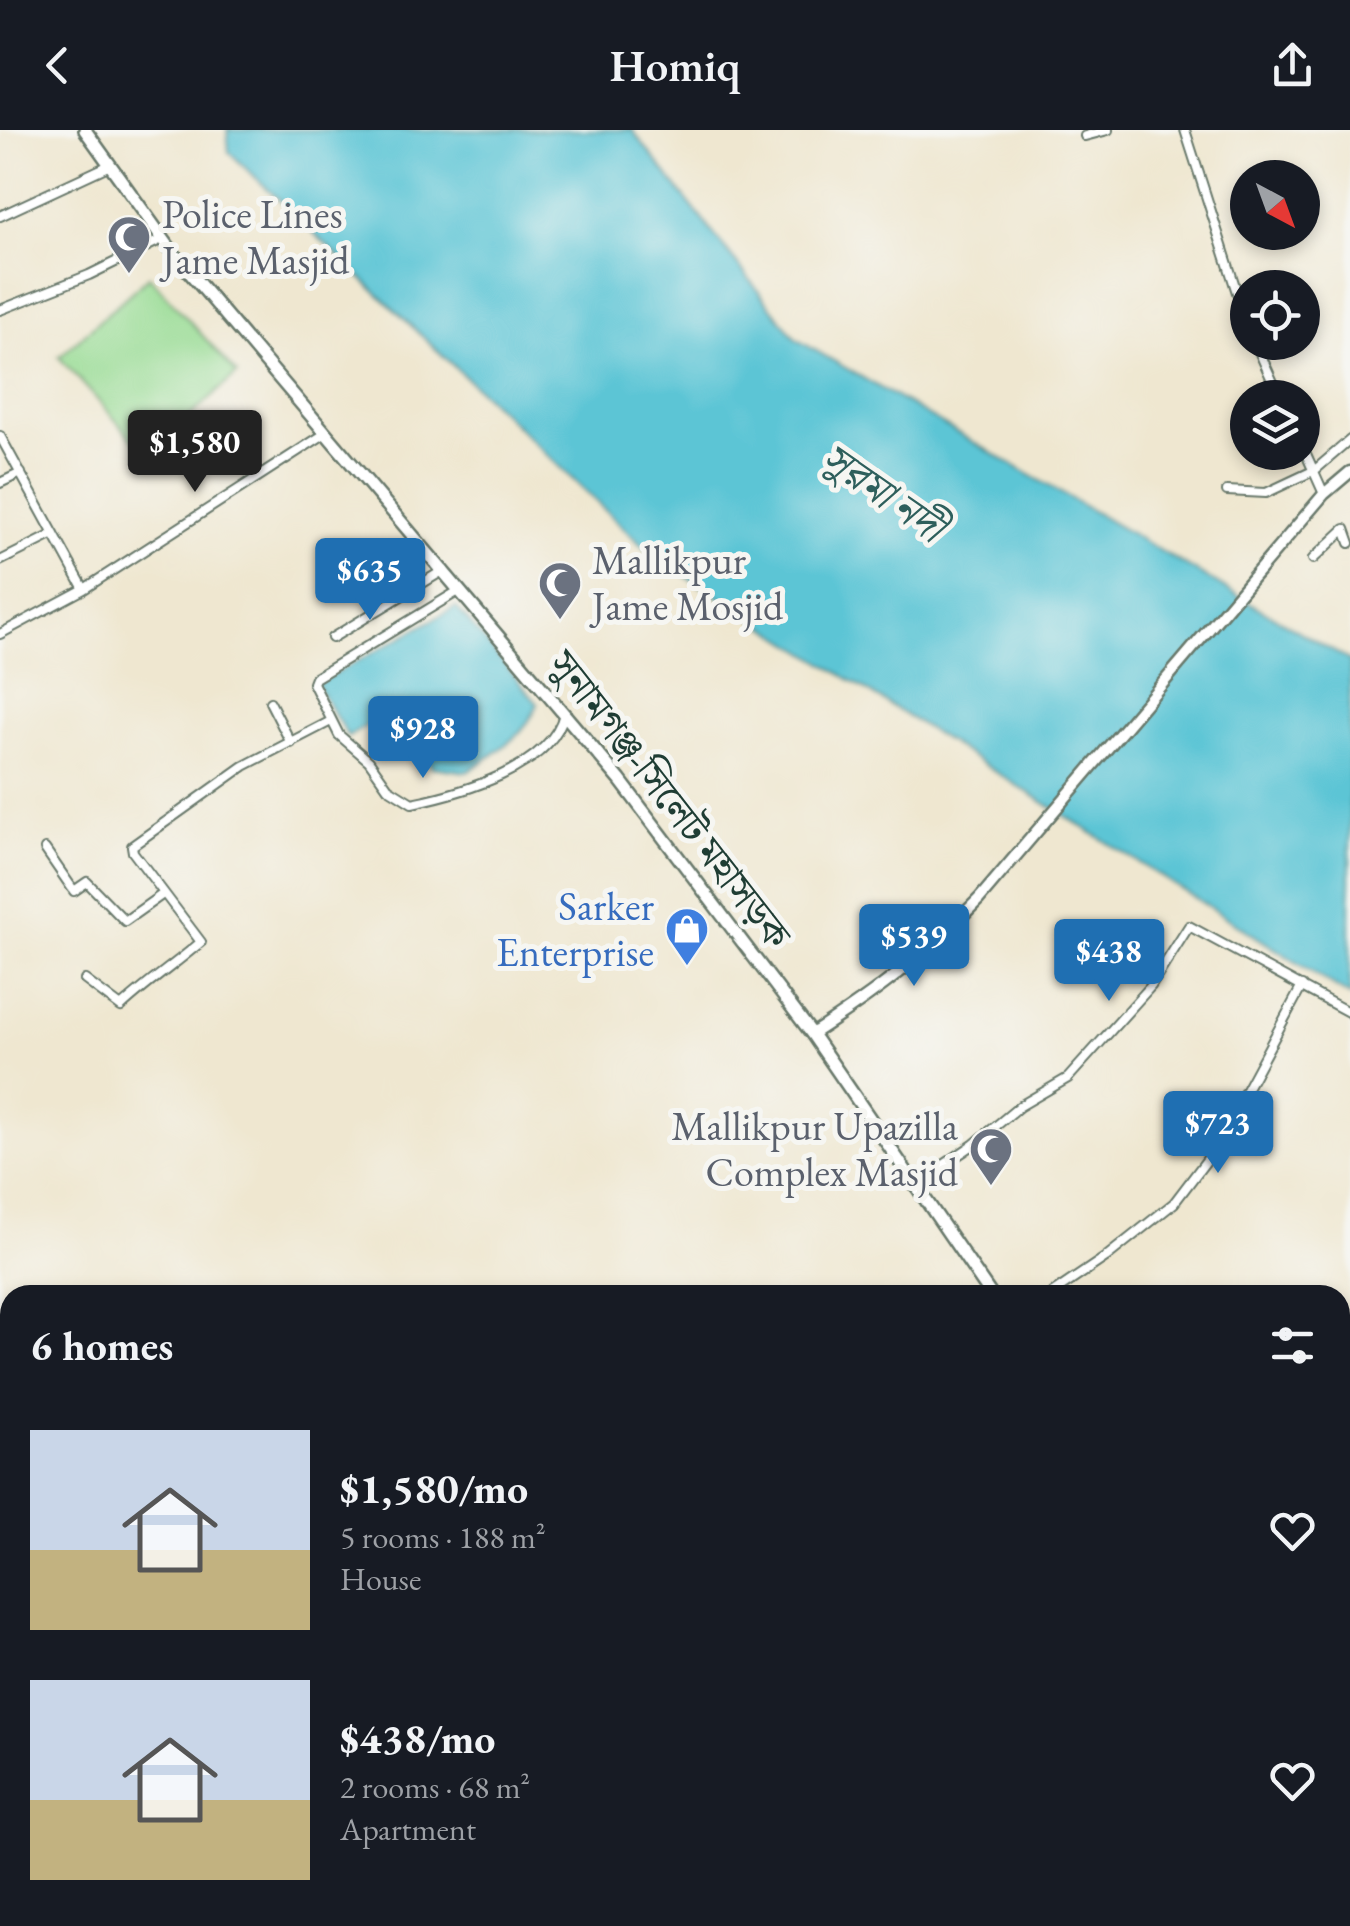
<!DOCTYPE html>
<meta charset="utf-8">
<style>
body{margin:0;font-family:"EB Garamond","Noto Serif Bengali",serif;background:#20242c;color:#f1f3f6;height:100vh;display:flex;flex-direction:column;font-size:38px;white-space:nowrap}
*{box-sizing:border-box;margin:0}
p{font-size:32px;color:#9ea1a6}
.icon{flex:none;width:55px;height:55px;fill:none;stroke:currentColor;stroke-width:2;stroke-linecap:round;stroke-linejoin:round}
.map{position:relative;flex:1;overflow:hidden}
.sheet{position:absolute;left:0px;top:1155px;width:1350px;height:642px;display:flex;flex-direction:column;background:#171b24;border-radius:30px 30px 0 0;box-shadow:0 5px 15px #0003}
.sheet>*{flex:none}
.needle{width:65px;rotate:139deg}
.fabs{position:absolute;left:1230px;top:30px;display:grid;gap:20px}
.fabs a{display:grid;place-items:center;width:90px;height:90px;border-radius:50%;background:#171b24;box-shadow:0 5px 15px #0003;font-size:50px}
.price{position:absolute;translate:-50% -85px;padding:0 22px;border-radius:10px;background:#1f6fb2;color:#fff;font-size:32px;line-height:65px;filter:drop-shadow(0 2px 5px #0008)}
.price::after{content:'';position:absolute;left:50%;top:60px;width:30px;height:22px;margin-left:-15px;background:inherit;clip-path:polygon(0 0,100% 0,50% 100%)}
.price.on{background:#222;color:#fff}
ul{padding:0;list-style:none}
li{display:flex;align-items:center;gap:30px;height:250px;padding:0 30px}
li span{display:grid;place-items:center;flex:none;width:280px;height:200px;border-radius:0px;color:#555}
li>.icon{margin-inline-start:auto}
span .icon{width:120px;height:120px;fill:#fffc;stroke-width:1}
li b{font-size:42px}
h2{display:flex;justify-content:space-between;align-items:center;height:120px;padding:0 30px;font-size:42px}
header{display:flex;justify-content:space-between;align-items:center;height:130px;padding:0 30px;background:#171b24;font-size:45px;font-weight:600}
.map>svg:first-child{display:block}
.park{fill:#99dc94;stroke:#5c8c64;stroke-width:2.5}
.water{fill:#5bc5d5;stroke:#3d8184;stroke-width:2.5}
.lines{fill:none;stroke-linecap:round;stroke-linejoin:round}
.minor-casing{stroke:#68786b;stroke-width:12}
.secondary-casing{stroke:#68786b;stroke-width:15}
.primary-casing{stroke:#68786b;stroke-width:16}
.minor{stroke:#fff;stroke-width:8}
.secondary{stroke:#fff;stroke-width:10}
.primary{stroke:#fff;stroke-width:11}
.labels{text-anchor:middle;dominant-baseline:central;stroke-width:10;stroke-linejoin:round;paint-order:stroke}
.worship-label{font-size:40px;fill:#5b616d;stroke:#f6f6f2;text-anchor:start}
.street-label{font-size:40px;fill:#1f3d34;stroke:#f6f6f2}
.shop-label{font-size:40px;fill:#366cbe;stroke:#f6f6f2;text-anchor:end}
.water-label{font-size:42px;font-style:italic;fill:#2e5f5c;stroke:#f6f6f2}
</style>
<header><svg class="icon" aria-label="back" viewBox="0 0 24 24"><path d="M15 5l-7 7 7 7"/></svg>Homiq<svg class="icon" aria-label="share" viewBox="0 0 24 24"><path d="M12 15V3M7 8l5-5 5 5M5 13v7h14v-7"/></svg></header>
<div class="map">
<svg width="1350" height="1796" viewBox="0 0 1350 1796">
<rect width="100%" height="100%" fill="#f6f6f2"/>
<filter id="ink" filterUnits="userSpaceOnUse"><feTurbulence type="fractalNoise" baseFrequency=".01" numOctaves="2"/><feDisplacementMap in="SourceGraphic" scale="20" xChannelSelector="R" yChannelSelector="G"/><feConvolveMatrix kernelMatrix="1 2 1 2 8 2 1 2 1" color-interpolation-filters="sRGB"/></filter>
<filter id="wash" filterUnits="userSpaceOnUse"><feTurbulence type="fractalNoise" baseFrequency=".0048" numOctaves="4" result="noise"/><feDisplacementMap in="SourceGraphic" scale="40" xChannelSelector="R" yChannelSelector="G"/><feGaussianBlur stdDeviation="2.25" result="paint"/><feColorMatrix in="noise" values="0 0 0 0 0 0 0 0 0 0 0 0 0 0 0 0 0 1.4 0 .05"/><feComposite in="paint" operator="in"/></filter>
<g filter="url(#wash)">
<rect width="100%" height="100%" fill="#efe7d0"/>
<path class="park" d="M 149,146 L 237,244 L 147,325 L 59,227 Z"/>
<path class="water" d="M 227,0 L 632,0 L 796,209 L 1350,531 L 1350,866 L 651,424 L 229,22 Z
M 456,477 L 538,574 C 525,606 495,623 467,642 L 432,637 L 402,593 L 371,593 L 348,607 L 316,554 Z"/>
</g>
<g filter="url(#ink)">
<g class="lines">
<g class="minor-casing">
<path id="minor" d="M 1185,0 L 1248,197
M 1085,6 L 1108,0
M 0,86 L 110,35
M 0,180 L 89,145 L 162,109
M 1255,212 L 1280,268
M 0,306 L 84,459
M 1302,315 L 1324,364
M 0,353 L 21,343
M 1227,361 L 1266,363 L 1315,340 L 1350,310
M 1313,429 L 1345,399 L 1350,413
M 0,431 L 54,404
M 460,460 L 315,548 L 313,553 L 339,605 L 369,631 L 388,658 L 412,673 C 461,663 551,638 564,584
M 0,504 L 84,459 L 326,303
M 332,508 L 444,440
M 270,572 L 291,613
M 45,719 L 74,761 L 87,752 L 125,791 L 163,764
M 85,850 L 121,877 C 147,853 174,835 201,812 L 133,722 L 132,716 L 244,636 L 331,591
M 914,1055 L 973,1015 L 1020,976 L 1068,948 L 1151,856 L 1189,796 L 1350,883
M 1050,1165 L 1106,1127 L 1174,1073 L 1212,1023 L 1302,856
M 0,1333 L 10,1342
M 1340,1519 L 1350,1514
M 1346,1796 L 1350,1792"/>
</g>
<g class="secondary-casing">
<path id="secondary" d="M 812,904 C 879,861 924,826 979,769 L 1324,364 L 1350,342"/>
</g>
<g class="primary-casing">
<path id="primary" d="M 85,0 L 174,124 L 620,650 L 812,904 L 991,1165
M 1209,1788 L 1212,1796"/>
</g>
<use href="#minor" class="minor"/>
<use href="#secondary" class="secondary"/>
<use href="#primary" class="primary"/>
</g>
</g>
<defs>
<g id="mosque-pin" transform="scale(2.25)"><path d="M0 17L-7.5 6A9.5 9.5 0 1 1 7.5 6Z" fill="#6b7280" stroke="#f6f6f2"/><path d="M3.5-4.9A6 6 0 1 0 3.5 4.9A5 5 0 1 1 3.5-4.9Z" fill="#fff"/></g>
<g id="shop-pin" transform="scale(2.25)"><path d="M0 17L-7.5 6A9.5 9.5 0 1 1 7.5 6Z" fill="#3f7fe0" stroke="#f6f6f2"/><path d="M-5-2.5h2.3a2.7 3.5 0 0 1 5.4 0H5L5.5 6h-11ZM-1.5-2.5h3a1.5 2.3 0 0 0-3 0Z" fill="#fff"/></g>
</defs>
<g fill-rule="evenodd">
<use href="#mosque-pin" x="129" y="107"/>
<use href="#mosque-pin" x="560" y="453"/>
<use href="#shop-pin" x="687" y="799"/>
<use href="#mosque-pin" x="991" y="1019"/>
</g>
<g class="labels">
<g class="worship-label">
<text x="162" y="84">Police Lines<tspan x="162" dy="46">Jame Masjid</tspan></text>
<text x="592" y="430">Mallikpur<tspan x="592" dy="46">Jame Mosjid</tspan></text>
<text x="958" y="996" text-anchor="end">Mallikpur Upazilla<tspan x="958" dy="46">Complex Masjid</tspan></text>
</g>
<g class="street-label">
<text transform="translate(670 669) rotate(52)">সুনামগঞ্জ-সিলেট মহাসড়ক</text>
</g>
<g class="shop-label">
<text x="654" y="776">Sarker<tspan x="654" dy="46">Enterprise</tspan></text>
</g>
<g class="water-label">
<text transform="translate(883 362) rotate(35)">সুরমা নদী</text>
</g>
</g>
</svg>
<div class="fabs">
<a><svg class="needle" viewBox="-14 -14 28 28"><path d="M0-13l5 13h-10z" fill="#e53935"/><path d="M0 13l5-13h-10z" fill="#9ea1a6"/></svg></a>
<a><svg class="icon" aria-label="locate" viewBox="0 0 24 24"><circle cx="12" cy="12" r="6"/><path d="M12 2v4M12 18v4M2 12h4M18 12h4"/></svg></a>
<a><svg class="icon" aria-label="layers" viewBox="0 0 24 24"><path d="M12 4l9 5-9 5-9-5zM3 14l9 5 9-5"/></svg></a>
</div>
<b class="price on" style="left:195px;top:365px">$1,580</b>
<b class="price" style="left:370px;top:493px">$635</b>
<b class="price" style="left:423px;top:651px">$928</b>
<b class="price" style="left:914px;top:859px">$539</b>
<b class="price" style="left:1109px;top:874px">$438</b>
<b class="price" style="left:1218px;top:1046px">$723</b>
<section class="sheet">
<h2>6 homes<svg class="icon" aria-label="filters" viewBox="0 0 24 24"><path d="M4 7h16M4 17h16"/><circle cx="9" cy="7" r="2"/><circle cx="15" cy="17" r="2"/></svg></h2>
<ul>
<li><span style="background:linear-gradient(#c9d6e8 60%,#c2b280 0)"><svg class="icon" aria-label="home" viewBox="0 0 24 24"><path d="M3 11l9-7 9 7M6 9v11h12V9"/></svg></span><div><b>$1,580/mo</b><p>5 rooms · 188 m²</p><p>House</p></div><svg class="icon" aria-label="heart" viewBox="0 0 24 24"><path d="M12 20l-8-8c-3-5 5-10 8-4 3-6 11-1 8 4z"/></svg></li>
<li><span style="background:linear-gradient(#c9d6e8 60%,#c2b280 0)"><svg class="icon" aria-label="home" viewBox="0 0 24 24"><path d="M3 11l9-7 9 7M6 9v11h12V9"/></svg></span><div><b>$438/mo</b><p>2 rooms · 68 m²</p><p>Apartment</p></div><svg class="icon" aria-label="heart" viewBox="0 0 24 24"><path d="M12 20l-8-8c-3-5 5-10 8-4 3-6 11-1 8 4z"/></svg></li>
</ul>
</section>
</div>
